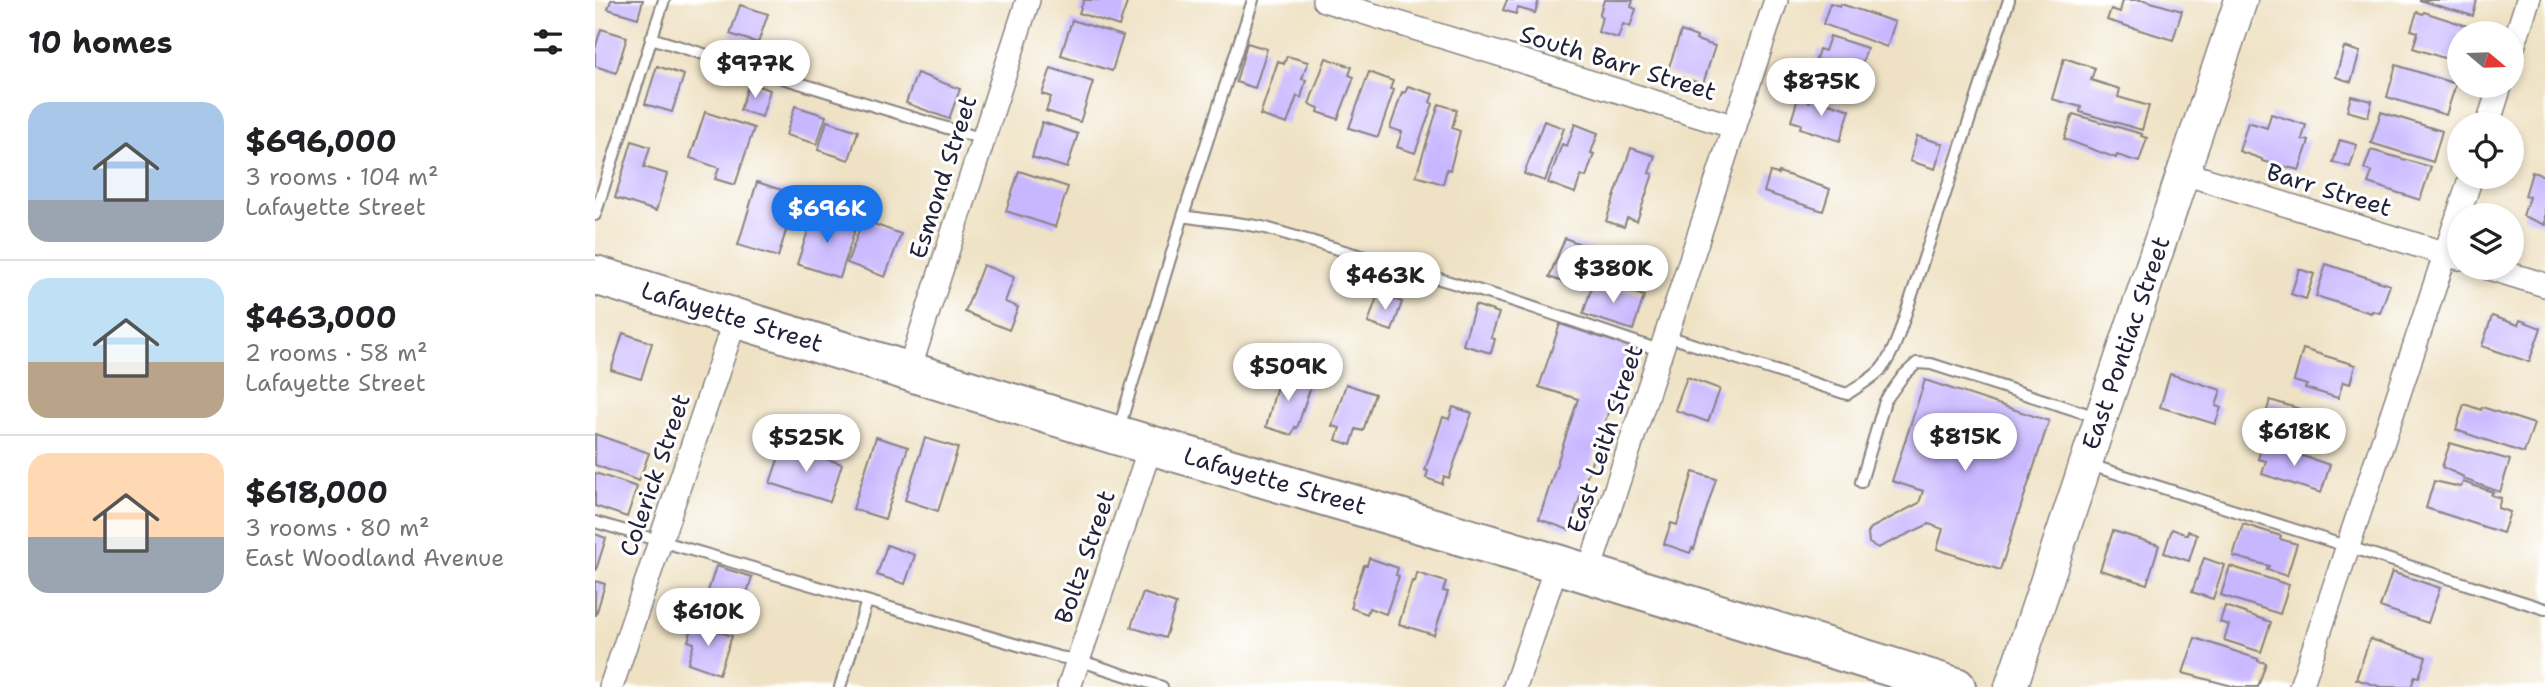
<!DOCTYPE html>
<meta charset="utf-8">
<style>
body{margin:0;font-family:"Shantell Sans",sans-serif;background:#f6f6f6;color:#202124;height:100vh;display:flex;flex-direction:column;font-size:26px;white-space:nowrap}
*{box-sizing:border-box;margin:0}
p{font-size:23px;color:#757577}
.icon{flex:none;width:38px;height:38px;fill:none;stroke:currentColor;stroke-width:2;stroke-linecap:round;stroke-linejoin:round}
.map{position:relative;flex:1;overflow:hidden}
.drawer{display:flex;flex-direction:column;background:#fff;width:595px}
.drawer>*{flex:none}
.needle{width:46px;rotate:109deg}
.fabs{position:absolute;left:1852px;top:21px;display:grid;gap:14px}
.fabs a{display:grid;place-items:center;width:77px;height:77px;border-radius:50%;background:#fff;box-shadow:0 4px 10px #0003;font-size:35px}
.price{position:absolute;translate:-50% -60px;padding:0 16px;border-radius:24px;background:#fff;color:#222;font-size:23px;line-height:46px;filter:drop-shadow(0 2px 4px #0008)}
.price::after{content:'';position:absolute;left:50%;top:42px;width:21px;height:16px;margin-left:-10px;background:inherit;clip-path:polygon(0 0,100% 0,50% 100%)}
.price.on{background:#1a73e8;color:#fff}
ul{padding:0;list-style:none}
li{display:flex;align-items:center;gap:21px;height:175px;padding:0 28px}
li+li{border-top:2px solid #e0e0e0}
li span{display:grid;place-items:center;flex:none;width:196px;height:140px;border-radius:21px;color:#555}
li>.icon{margin-inline-start:auto}
span .icon{width:84px;height:84px;fill:#fffc;stroke-width:1}
li b{font-size:30px}
h2{display:flex;justify-content:space-between;align-items:center;height:84px;padding:0 28px;font-size:30px}
main{display:flex;flex:1;min-height:0}
.map>svg:first-child{display:block}
.building{fill:#c8b6ff}
.lines{fill:none;stroke-linecap:round;stroke-linejoin:round}
.lane-casing{stroke:#888280;stroke-width:14}
.street-casing{stroke:#888280;stroke-width:26}
.secondary-casing{stroke:#888280;stroke-width:35}
.highway-casing{stroke:#888280;stroke-width:42}
.lane{stroke:#fff;stroke-width:10}
.street{stroke:#fff;stroke-width:23}
.secondary{stroke:#fff;stroke-width:32}
.highway{stroke:#fff;stroke-width:38}
.labels{text-anchor:middle;dominant-baseline:central;stroke-width:6;stroke-linejoin:round;paint-order:stroke}
.street-label{font-size:24px;fill:#22223b;stroke:#fff}
</style>
<main>
<section class="drawer">
<h2>10 homes<svg class="icon" aria-label="filters" viewBox="0 0 24 24"><path d="M4 7h16M4 17h16"/><circle cx="9" cy="7" r="2"/><circle cx="15" cy="17" r="2"/></svg></h2>
<ul>
<li><span style="background:linear-gradient(#a9c7e8 70%,#9aa5b1 0)"><svg class="icon" aria-label="home" viewBox="0 0 24 24"><path d="M3 11l9-7 9 7M6 9v11h12V9"/></svg></span><div><b>$696,000</b><p>3 rooms · 104 m²</p><p>Lafayette Street</p></div></li>
<li><span style="background:linear-gradient(#bfe0f5 60%,#b9a48a 0)"><svg class="icon" aria-label="home" viewBox="0 0 24 24"><path d="M3 11l9-7 9 7M6 9v11h12V9"/></svg></span><div><b>$463,000</b><p>2 rooms · 58 m²</p><p>Lafayette Street</p></div></li>
<li><span style="background:linear-gradient(#ffd9b3 60%,#9aa5b1 0)"><svg class="icon" aria-label="home" viewBox="0 0 24 24"><path d="M3 11l9-7 9 7M6 9v11h12V9"/></svg></span><div><b>$618,000</b><p>3 rooms · 80 m²</p><p>East Woodland Avenue</p></div></li>
</ul>
</section>
<div class="map">
<svg width="1950" height="687" viewBox="0 0 1950 687">
<rect width="100%" height="100%" fill="#fff"/>
<filter id="ink" filterUnits="userSpaceOnUse"><feTurbulence type="fractalNoise" baseFrequency=".0143" numOctaves="2"/><feDisplacementMap in="SourceGraphic" scale="14" xChannelSelector="R" yChannelSelector="G"/><feConvolveMatrix kernelMatrix="1 2 1 2 8 2 1 2 1" color-interpolation-filters="sRGB"/></filter>
<filter id="wash" filterUnits="userSpaceOnUse"><feTurbulence type="fractalNoise" baseFrequency=".00686" numOctaves="4" result="noise"/><feDisplacementMap in="SourceGraphic" scale="28" xChannelSelector="R" yChannelSelector="G"/><feGaussianBlur stdDeviation="1.57" result="paint"/><feColorMatrix in="noise" values="0 0 0 0 0 0 0 0 0 0 0 0 0 0 0 0 0 1.4 0 .05"/><feComposite in="paint" operator="in"/></filter>
<g filter="url(#wash)">
<rect width="100%" height="100%" fill="#efe2c4"/>
<g id="blocks">
<path class="building" d="M 16,0 L 48,0 L 43,18 L 13,9 Z
M 489,0 L 533,0 L 524,26 L 484,13 Z
M 912,0 L 944,0 L 940,13 L 923,8 L 921,14 L 908,10 Z
M 1009,0 L 1038,0 L 1036,7 L 1041,9 L 1035,27 L 1028,24 L 1023,38 L 1003,32 L 1007,17 L 1004,16 Z
M 1528,0 L 1549,0 L 1587,11 L 1578,40 L 1512,20 L 1516,9 L 1525,12 Z
M 1824,0 L 1882,0 L 1878,16 Z
M 1235,3 L 1245,6 L 1246,4 L 1300,22 L 1292,47 L 1228,24 Z
M 145,5 L 173,14 L 163,43 L 135,34 Z
M 1822,12 L 1828,14 L 1829,12 L 1872,26 L 1871,29 L 1882,33 L 1864,33 L 1864,61 L 1861,62 L 1818,48 L 1823,32 L 1816,30 Z
M 477,20 L 528,36 L 517,71 L 466,55 Z
M 6,29 L 32,37 L 21,73 L 0,66 L 0,49 Z
M 1086,31 L 1102,37 L 1101,40 L 1120,46 L 1108,84 L 1072,73 Z
M 1235,36 L 1272,48 L 1264,73 L 1221,59 L 1224,49 L 1230,51 Z
M 652,43 L 672,49 L 660,88 L 641,82 Z
M 1749,47 L 1765,52 L 1756,82 L 1741,77 Z
M 692,56 L 713,62 L 707,79 L 711,80 L 706,98 L 702,96 L 692,124 L 665,115 L 683,61 L 689,64 Z
M 731,58 L 757,67 L 754,75 L 759,77 L 743,119 L 723,112 L 724,108 L 714,104 Z
M 1469,58 L 1500,68 L 1496,80 L 1525,89 L 1523,97 L 1554,106 L 1547,130 L 1485,112 L 1486,107 L 1457,99 Z
M 1801,65 L 1861,84 L 1851,115 L 1792,97 Z
M 62,66 L 89,75 L 77,112 L 50,104 Z
M 456,68 L 498,82 L 485,122 L 451,111 L 456,97 L 447,94 Z
M 774,72 L 798,81 L 795,89 L 799,90 L 783,137 L 754,128 Z
M 322,73 L 365,89 L 354,119 L 311,103 Z
M 154,83 L 175,90 L 167,117 L 145,110 Z
M 813,86 L 838,94 L 835,102 L 838,104 L 820,153 L 802,147 L 807,132 L 795,128 L 807,92 L 810,93 Z
M 1756,96 L 1777,101 L 1773,117 L 1752,111 Z
M 1215,97 L 1255,110 L 1245,141 L 1205,128 L 1206,124 L 1196,121 L 1203,98 L 1214,102 Z
M 844,104 L 862,110 L 857,128 L 865,131 L 855,170 L 852,169 L 848,184 L 821,176 Z
M 200,106 L 231,116 L 222,144 L 191,135 Z
M 110,112 L 159,128 L 140,185 L 120,179 L 124,168 L 95,158 Z
M 1786,112 L 1847,131 L 1838,162 L 1776,143 Z
M 1478,114 L 1547,134 L 1546,136 L 1552,138 L 1544,162 L 1522,155 L 1521,158 L 1469,139 Z
M 1676,114 L 1711,125 L 1707,139 L 1714,141 L 1704,170 L 1667,161 L 1667,159 L 1644,151 L 1653,122 L 1672,128 Z
M 232,121 L 263,131 L 254,160 L 223,150 Z
M 949,121 L 969,128 L 950,181 L 929,174 Z
M 447,122 L 483,134 L 472,168 L 437,157 Z
M 980,124 L 1003,133 L 996,153 L 999,154 L 991,177 L 986,175 L 980,193 L 953,183 L 967,144 L 972,146 Z
M 1322,136 L 1348,144 L 1340,169 L 1315,161 Z
M 1745,140 L 1762,145 L 1755,167 L 1738,162 Z
M 37,141 L 55,147 L 49,167 L 72,174 L 61,211 L 20,198 Z
M 1036,148 L 1060,156 L 1054,173 L 1058,174 L 1042,221 L 1032,218 L 1029,227 L 1011,221 Z
M 1776,150 L 1836,167 L 1825,200 L 1773,183 L 1777,172 L 1769,169 Z
M 424,171 L 473,187 L 460,227 L 411,211 Z
M 1175,172 L 1183,174 L 1184,172 L 1235,189 L 1228,211 L 1169,192 Z
M 1937,172 L 1950,176 L 1950,225 L 1928,216 L 1934,197 L 1930,196 Z
M 162,182 L 202,195 L 183,257 L 143,245 Z
M 219,213 L 261,226 L 245,278 L 202,264 Z
M 268,220 L 306,234 L 290,277 L 252,263 Z
M 970,238 L 998,249 L 983,288 L 954,277 Z
M 1731,264 L 1795,285 L 1785,313 L 1777,311 L 1776,313 L 1721,296 Z
M 388,265 L 419,277 L 410,302 L 423,307 L 414,330 L 370,312 Z
M 1704,269 L 1719,274 L 1711,299 L 1696,294 Z
M 999,280 L 1049,296 L 1038,330 L 988,314 Z
M 783,294 L 807,302 L 797,331 L 773,323 Z
M 880,305 L 904,313 L 896,338 L 900,339 L 896,353 L 868,345 Z
M 1897,316 L 1923,325 L 1925,320 L 1946,328 L 1934,362 L 1887,346 Z
M 965,324 L 1035,347 L 974,530 L 944,519 L 983,399 L 944,387 Z
M 28,333 L 57,343 L 46,379 L 16,370 Z
M 1708,349 L 1760,365 L 1755,384 L 1748,382 L 1743,398 L 1710,388 L 1712,385 L 1699,381 Z
M 689,370 L 713,378 L 711,385 L 716,386 L 702,428 L 700,427 L 697,435 L 671,427 L 685,374 L 688,375 Z
M 1575,374 L 1626,390 L 1621,406 L 1626,408 L 1620,424 L 1565,407 Z
M 1092,377 L 1125,389 L 1113,422 L 1080,410 Z
M 1330,380 L 1454,421 L 1405,570 L 1342,549 L 1348,529 L 1334,524 L 1283,548 L 1274,543 L 1273,533 L 1276,528 L 1324,503 L 1328,491 L 1297,481 Z
M 751,384 L 780,394 L 768,431 L 761,429 L 756,445 L 741,440 L 745,428 L 737,426 Z
M 1675,400 L 1728,416 L 1722,435 L 1707,430 L 1703,441 L 1666,430 Z
M 1869,404 L 1886,410 L 1887,407 L 1939,424 L 1929,453 L 1861,430 Z
M 858,407 L 877,413 L 854,478 L 849,476 L 847,484 L 831,478 L 833,471 L 830,470 L 848,417 L 854,419 Z
M 0,434 L 54,453 L 44,481 L 0,465 Z
M 281,437 L 313,447 L 290,519 L 258,509 Z
M 330,438 L 363,448 L 343,511 L 310,500 Z
M 1668,443 L 1735,465 L 1726,493 L 1667,474 L 1671,461 L 1663,459 Z
M 1855,443 L 1915,460 L 1905,492 L 1868,479 L 1869,477 L 1847,467 Z
M 188,445 L 247,464 L 235,502 L 175,483 Z
M 1098,472 L 1121,479 L 1099,549 L 1097,548 L 1095,553 L 1069,544 L 1076,523 L 1082,525 Z
M 0,473 L 42,487 L 32,517 L 0,506 Z
M 1839,481 L 1866,487 L 1868,482 L 1898,492 L 1896,495 L 1906,498 L 1903,508 L 1915,512 L 1908,533 L 1831,508 Z
M 1648,524 L 1686,536 L 1685,539 L 1702,544 L 1692,576 L 1672,570 L 1674,566 L 1638,556 Z
M 1577,529 L 1592,535 L 1593,531 L 1602,535 L 1594,561 L 1569,553 Z
M 1518,531 L 1564,545 L 1552,584 L 1505,570 Z
M 0,534 L 11,538 L 1,570 L 0,570 Z
M 292,545 L 320,555 L 310,584 L 282,575 Z
M 774,558 L 803,568 L 801,575 L 804,576 L 791,614 L 774,608 L 772,614 L 756,608 L 758,603 L 756,602 L 769,565 L 772,565 Z
M 1609,558 L 1629,565 L 1618,599 L 1597,592 Z
M 121,566 L 157,577 L 144,618 L 108,607 Z
M 1635,566 L 1694,585 L 1685,614 L 1626,595 Z
M 1797,572 L 1845,588 L 1833,623 L 1785,607 Z
M 822,573 L 851,582 L 848,591 L 853,592 L 839,635 L 804,624 L 817,581 L 820,582 Z
M 0,581 L 10,584 L 1,615 L 0,615 Z
M 548,593 L 581,604 L 570,638 L 536,627 Z
M 1630,606 L 1676,622 L 1666,652 L 1629,640 L 1634,625 L 1625,622 Z
M 99,623 L 137,636 L 124,674 L 93,663 L 99,643 L 93,641 Z
M 1600,638 L 1663,659 L 1663,661 L 1671,663 L 1663,687 L 1641,687 L 1588,673 Z
M 1775,639 L 1831,657 L 1824,677 L 1820,676 L 1816,687 L 1786,687 L 1761,679 Z"/>
</g>
</g>
<g filter="url(#ink)">
<use href="#blocks" fill-opacity="0" stroke="#888280" stroke-width="2"/>
<g class="lines">
<g class="lane-casing">
<path id="lane" d="M 56,38 L 388,139
M 0,215 L 69,0
M 588,216 C 616,221 643,222 671,228 L 916,300 L 1067,351
M 1072,336 L 1252,394 C 1283,374 1290,372 1303,337 L 1414,0
M 524,428 L 588,216 L 658,0
M 1492,464 L 1950,609
M 1266,482 L 1290,401 L 1308,376 L 1322,363 L 1336,364 L 1502,417
M 0,522 L 464,657 L 483,660 L 567,687
M 245,687 L 272,601"/>
</g>
<g class="street-casing">
<path id="street" d="M 729,0 L 1140,127
M 1916,53 L 1933,0
M 1893,124 L 1905,86
M 1589,173 L 1864,258
M 1894,268 L 1950,285
M 314,370 L 433,0
M 993,574 L 1181,0
M 16,687 L 140,320
M 474,687 L 556,445
M 920,687 L 962,564
M 1706,687 L 1876,177"/>
</g>
<g class="secondary-casing">
<path id="secondary" d="M 1416,687 L 1646,0"/>
</g>
<g class="highway-casing">
<path id="highway" d="M 0,275 L 521,435 L 962,564 L 1361,687"/>
</g>
<use href="#lane" class="lane"/>
<use href="#street" class="street"/>
<use href="#secondary" class="secondary"/>
<use href="#highway" class="highway"/>
</g>
</g>
<g class="labels">
<g class="street-label">
<text transform="translate(1023 63) rotate(17)">South Barr Street</text>
<text transform="translate(348 177) rotate(-72)">Esmond Street</text>
<text transform="translate(1734 190) rotate(17)">Barr Street</text>
<text transform="translate(137 317) rotate(17)">Lafayette Street</text>
<text transform="translate(1531 343) rotate(-71)">East Pontiac Street</text>
<text transform="translate(1010 439) rotate(-72)">East Leith Street</text>
<text transform="translate(60 475) rotate(-71)">Colerick Street</text>
<text transform="translate(680 481) rotate(16)">Lafayette Street</text>
<text transform="translate(490 557) rotate(-71)">Boltz Street</text>
</g>
</g>
</svg>
<div class="fabs">
<a><svg class="needle" viewBox="-14 -14 28 28"><path d="M0-13l5 13h-10z" fill="#e53935"/><path d="M0 13l5-13h-10z" fill="#757577"/></svg></a>
<a><svg class="icon" aria-label="locate" viewBox="0 0 24 24"><circle cx="12" cy="12" r="6"/><path d="M12 2v4M12 18v4M2 12h4M18 12h4"/></svg></a>
<a><svg class="icon" aria-label="layers" viewBox="0 0 24 24"><path d="M12 4l9 5-9 5-9-5zM3 14l9 5 9-5"/></svg></a>
</div>
<b class="price" style="left:160px;top:100px">$977K</b>
<b class="price" style="left:1226px;top:118px">$875K</b>
<b class="price on" style="left:232px;top:245px">$696K</b>
<b class="price" style="left:1018px;top:305px">$380K</b>
<b class="price" style="left:790px;top:312px">$463K</b>
<b class="price" style="left:693px;top:403px">$509K</b>
<b class="price" style="left:1699px;top:468px">$618K</b>
<b class="price" style="left:1370px;top:473px">$815K</b>
<b class="price" style="left:211px;top:474px">$525K</b>
<b class="price" style="left:113px;top:648px">$610K</b>
</div>
</main>
